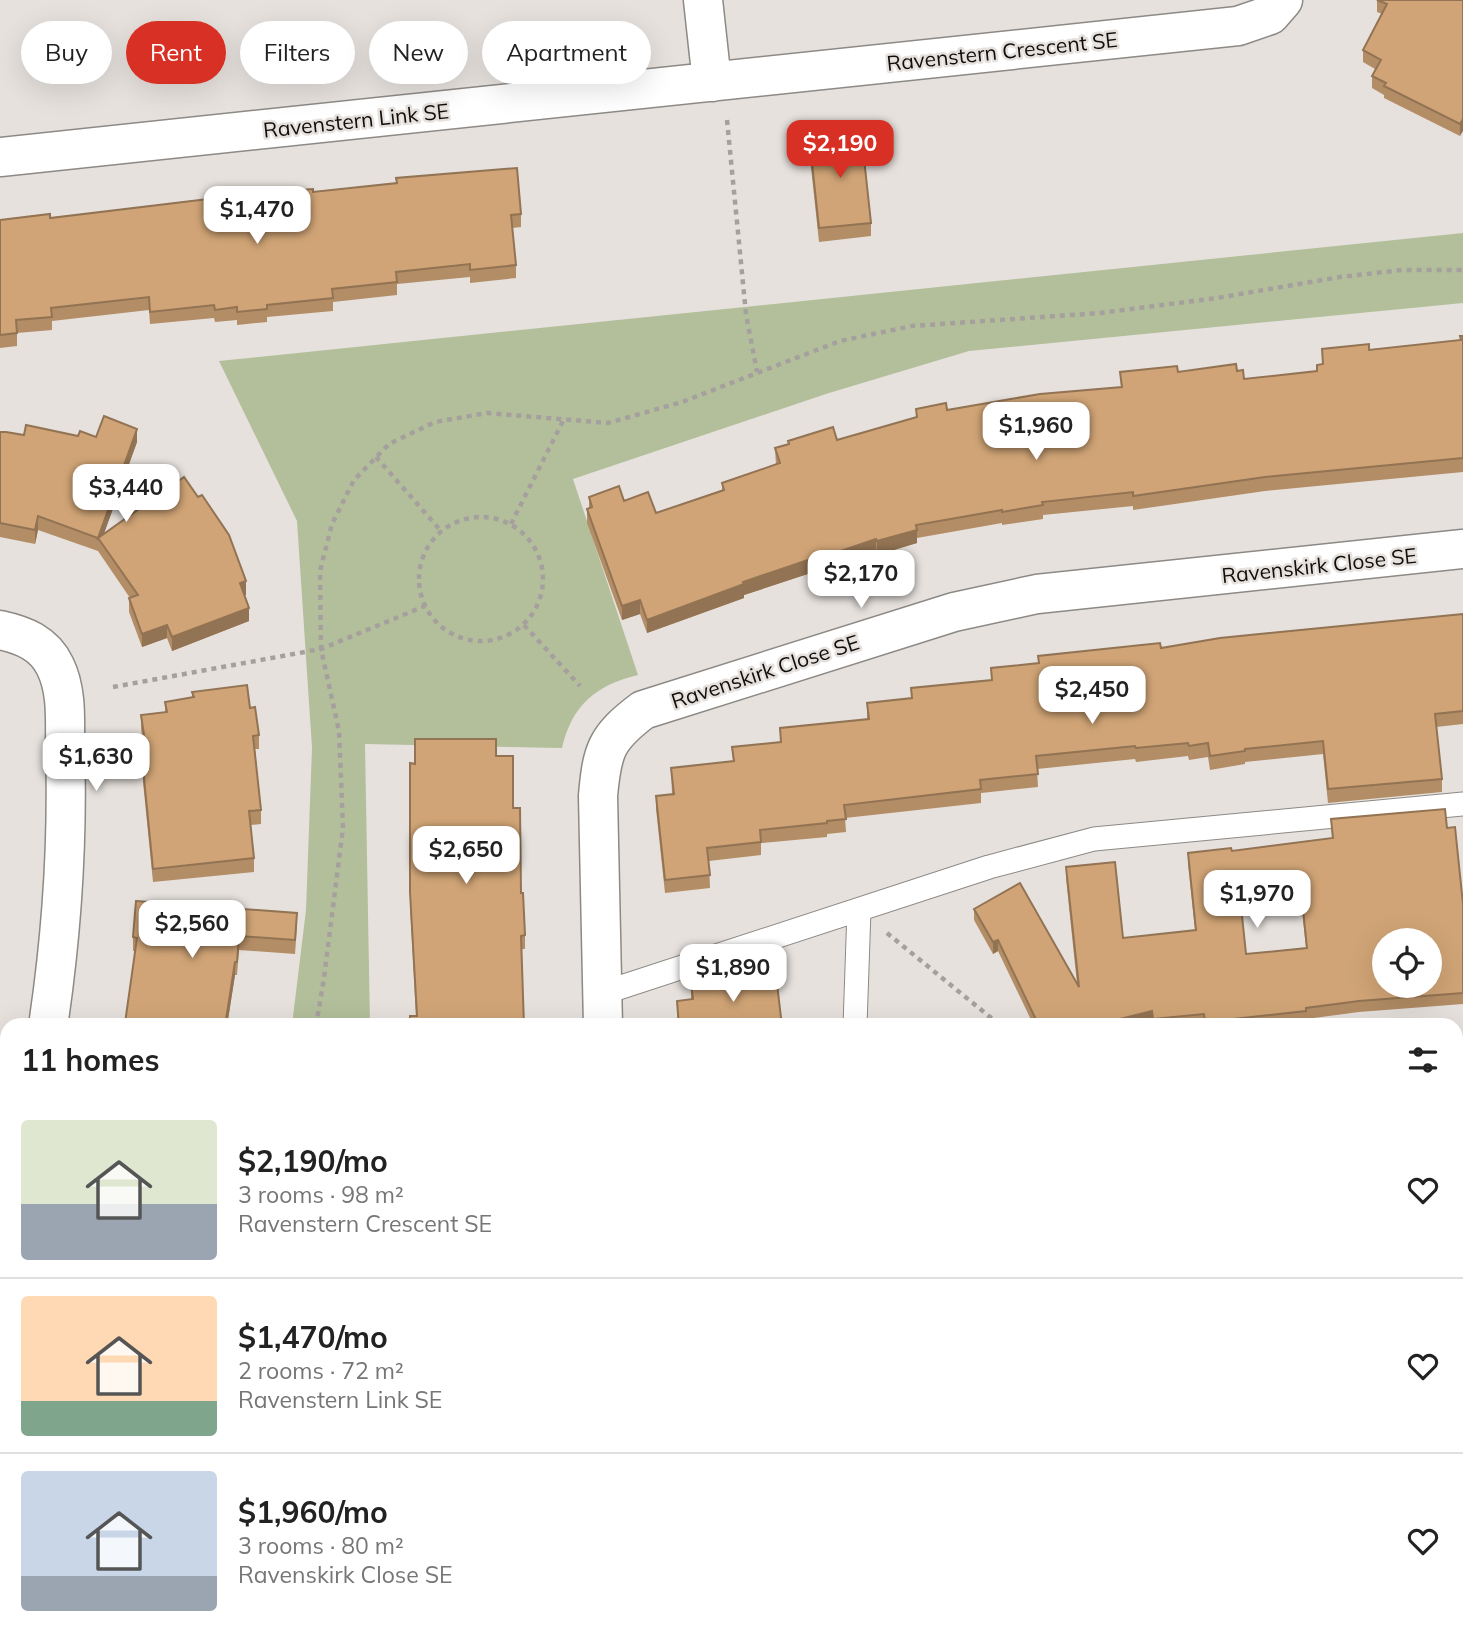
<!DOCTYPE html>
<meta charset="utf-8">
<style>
body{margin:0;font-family:Mulish,sans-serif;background:#f2f2f2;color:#222;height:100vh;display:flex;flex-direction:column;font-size:26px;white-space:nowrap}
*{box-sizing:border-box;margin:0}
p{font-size:23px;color:#767676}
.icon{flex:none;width:38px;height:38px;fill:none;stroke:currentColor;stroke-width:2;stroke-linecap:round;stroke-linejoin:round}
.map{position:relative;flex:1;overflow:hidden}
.drawer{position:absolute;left:0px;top:1018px;width:1463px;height:625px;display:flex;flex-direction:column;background:#fff;border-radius:21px 21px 0 0;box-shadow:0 7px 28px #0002}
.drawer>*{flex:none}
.top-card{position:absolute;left:21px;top:21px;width:700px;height:63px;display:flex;gap:14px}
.controls{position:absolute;left:1372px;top:928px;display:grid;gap:14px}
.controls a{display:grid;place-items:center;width:70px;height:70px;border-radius:50%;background:#fff;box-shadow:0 7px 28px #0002;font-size:35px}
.price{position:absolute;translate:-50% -60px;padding:0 16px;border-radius:14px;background:#fff;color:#222;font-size:23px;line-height:46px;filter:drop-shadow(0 2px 4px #0008)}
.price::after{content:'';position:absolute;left:50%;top:42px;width:21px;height:16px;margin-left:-10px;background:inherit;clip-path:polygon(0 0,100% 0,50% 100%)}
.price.active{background:#d93025;color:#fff}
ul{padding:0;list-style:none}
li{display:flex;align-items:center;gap:21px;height:175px;padding:0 21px}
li+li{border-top:2px solid #e0e0e0}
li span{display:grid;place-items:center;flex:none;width:196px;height:140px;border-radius:7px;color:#555}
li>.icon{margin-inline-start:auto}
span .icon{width:84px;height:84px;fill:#fffc;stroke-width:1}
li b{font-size:30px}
h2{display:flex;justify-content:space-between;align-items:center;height:84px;padding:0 21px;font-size:30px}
.chip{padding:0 24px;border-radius:32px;background:#fff;box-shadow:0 7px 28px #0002;font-size:24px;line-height:63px}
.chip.active{background:#d93025;color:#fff}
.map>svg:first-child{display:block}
.green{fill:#b3bf9b}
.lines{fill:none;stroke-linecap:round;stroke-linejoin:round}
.lane-casing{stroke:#8d8985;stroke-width:25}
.street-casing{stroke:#8d8985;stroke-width:41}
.path{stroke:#a5a09d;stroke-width:4.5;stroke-dasharray:5 5;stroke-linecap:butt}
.lane{stroke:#fff;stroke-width:23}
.street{stroke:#fff;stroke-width:38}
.wall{fill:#b38d65;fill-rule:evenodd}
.shaded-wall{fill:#927353}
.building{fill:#d0a476;stroke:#927353;stroke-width:2;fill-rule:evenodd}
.labels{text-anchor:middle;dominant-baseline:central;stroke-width:5;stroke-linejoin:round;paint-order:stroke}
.street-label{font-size:21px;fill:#100e0d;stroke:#e6e1dd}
</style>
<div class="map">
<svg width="1463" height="1643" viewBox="0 0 1463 1643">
<rect width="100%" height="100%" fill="#e6e1dd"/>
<path class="green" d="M 1463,233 L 1463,303 L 969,351 L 829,393 L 573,479 L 638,675 C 596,685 572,705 562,748 L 365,744 L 370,1025 L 292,1025 L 306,910 L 312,748 L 297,521 L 219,361 Z
M 109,1636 L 311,1636 L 304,1643 L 106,1643 Z"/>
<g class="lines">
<g class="lane-casing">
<path id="lane" d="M 603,993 L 989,867 L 1094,839 L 1463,804
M 855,1026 L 859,910
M 900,1636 L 900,1643"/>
</g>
<g class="street-casing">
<path id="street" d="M 703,0 L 712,82
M 0,157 L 1238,26 L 1270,15 L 1283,0
M 0,630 C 23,635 44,643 55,666 C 67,690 65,719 65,745 C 68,838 62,933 48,1026
M 603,1026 L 598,796 C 602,750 606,738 643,710 L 954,612 L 1037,594 L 1463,549
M 1456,1069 L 1463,1069
M 0,1235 L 7,1211
M 1456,1627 L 1463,1627
M 639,1636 L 640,1643
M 1159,1636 L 1160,1643
M 1291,1643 L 1363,1636"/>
</g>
<path class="path" d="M 727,120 L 746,314 L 757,372
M 376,457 L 441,531
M419 579a62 62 0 1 1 124 0a62 62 0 1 1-124 0Z
M 511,524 L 564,419
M 524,625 L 580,686
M 113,687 L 321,649 L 425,606
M 887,933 L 1001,1026
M 316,1026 L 324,978 L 343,828 L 339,731 L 321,649 L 320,571 L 332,524 L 354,480 L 389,444 L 435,422 L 487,413 L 608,423 L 682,402 L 840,341 L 912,326 L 1100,313 L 1217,298 L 1340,277 L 1402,270 L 1463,270
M 204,1643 L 209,1636"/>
<use href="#lane" class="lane"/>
<use href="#street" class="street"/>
</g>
<path class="wall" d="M 1377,0 L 1463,0 L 1460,136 L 1384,98 L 1384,95 L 1372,88 L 1372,76 L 1375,69 L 1363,62 L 1363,50 L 1382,14 L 1377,12 Z
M 809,135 L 847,142 L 871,223 L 871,236 L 819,242 L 809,149 Z
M 313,192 L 521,214 L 521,227 L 512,228 L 516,265 L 516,278 L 470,283 L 470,277 L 397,284 L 397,295 L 333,302 L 333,311 L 267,317 L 267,322 L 237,325 L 237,320 L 215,322 L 214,318 L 150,324 L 149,310 L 52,321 L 52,330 L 17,333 L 17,346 L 0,348 L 0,220 L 50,218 Z
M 1463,336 L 1463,472 L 1265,491 L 1133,510 L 1133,506 L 1043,515 L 1043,519 L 1002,525 L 1002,523 L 917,538 L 917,543 L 877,555 L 876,553 L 832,567 L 832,566 L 744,595 L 744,598 L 647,633 L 640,614 L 622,620 L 587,523 L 587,509 L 589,508 L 589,497 L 624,501 L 656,513 L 722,490 L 722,483 L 776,465 L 775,448 L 788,444 L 788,441 L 837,440 L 916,417 L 916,409 L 947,410 L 1121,387 L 1120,372 L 1237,371 L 1244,379 L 1317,371 L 1317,365 L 1322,364 L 1322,349 L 1369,350 L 1460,340 Z
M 0,432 L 24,435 L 96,437 L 137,442 L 104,533 L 246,595 L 244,595 L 249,621 L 172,651 L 167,638 L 142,647 L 129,612 L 129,598 L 130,598 L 98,551 L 38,530 L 35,544 L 0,537 Z
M 1463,614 L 1463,724 L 1436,727 L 1442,779 L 1442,792 L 1328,803 L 1323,754 L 1245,762 L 1245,764 L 1210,770 L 1208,757 L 1189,760 L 1188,756 L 1136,762 L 1135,759 L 1037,769 L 1038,787 L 981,793 L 981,803 L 845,818 L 846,832 L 827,834 L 827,837 L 761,843 L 761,855 L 709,861 L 710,888 L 665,893 L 656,809 L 656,796 L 672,794 L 671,768 L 733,761 L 732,747 L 780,742 L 780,728 L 867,719 L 867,703 L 911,698 L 911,688 L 991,680 L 991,668 L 1038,664 L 1038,656 L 1161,648 Z
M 192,692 L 250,708 L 259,735 L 259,749 L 255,749 L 261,810 L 261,824 L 251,825 L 254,858 L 254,872 L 153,882 L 143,782 L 143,768 L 147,768 L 141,729 L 141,715 L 165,712 L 165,702 L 192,698 Z
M 496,756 L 513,808 L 525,935 L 525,949 L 521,949 L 416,1016 L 410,906 L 410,763 Z
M 1331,819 L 1447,828 L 1463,904 L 1463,1004 L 1359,1012 L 1306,1019 L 1306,1022 L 1274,1026 L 1153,1026 L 1152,1022 L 1138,1026 L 1034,1026 L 998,951 L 993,954 L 974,920 L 974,909 L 1077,984 L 1066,878 L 1066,867 L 1123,938 L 1195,930 L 1188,864 L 1188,853 L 1232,851 L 1332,838 ZM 1300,892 L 1306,948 L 1246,954 L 1240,898 Z
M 297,926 L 295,954 L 239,950 L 237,975 L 235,975 L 227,1026 L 122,1026 L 125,1023 L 135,951 L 133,951 L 133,937 Z
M 691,984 L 782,1026 L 678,1026 L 677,1001 L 691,999 Z
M 1456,1123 L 1463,1123 L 1463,1294 L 1456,1295 Z
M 1463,1463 L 1463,1567 L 1456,1567 L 1456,1464 Z"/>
<path class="shaded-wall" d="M 1463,119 L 1463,131 L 1460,136 L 1460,124 Z
M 137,429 L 137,442 L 101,542 L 98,538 Z
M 38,516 L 38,530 L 35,544 L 35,530 Z
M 917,530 L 917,543 L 877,555 L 877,541 Z
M 876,539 L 876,553 L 832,567 L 832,554 Z
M 832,552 L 832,566 L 744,595 L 744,598 L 647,633 L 647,620 L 743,582 Z
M 246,581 L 246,595 L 240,597 L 240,583 Z
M 640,600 L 640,614 L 622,620 L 622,606 Z
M 249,608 L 249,621 L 172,651 L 172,637 Z
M 167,625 L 167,638 L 142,647 L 142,634 Z
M 998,940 L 998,951 L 993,954 L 993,942 Z
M 235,962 L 235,975 L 227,1026 L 225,1026 Z
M 1152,1011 L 1152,1022 L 1138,1026 L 1098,1026 L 1104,1023 Z
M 558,1636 L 573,1636 L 573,1638 L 561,1643 Z"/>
<path class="building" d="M 1377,0 L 1463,0 L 1463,119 L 1460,124 L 1384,86 L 1386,83 L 1372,76 L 1381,60 L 1363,50 L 1387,4 Z
M 846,131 L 847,142 L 862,140 L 871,223 L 819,228 L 809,135 Z
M 517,168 L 521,214 L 511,215 L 516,265 L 470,270 L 470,264 L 396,272 L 397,282 L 332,289 L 333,298 L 267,305 L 267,309 L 237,312 L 237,307 L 215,310 L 214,305 L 150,312 L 149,297 L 51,308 L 52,317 L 16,320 L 17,333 L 0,335 L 0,220 L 50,214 L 50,218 L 258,193 L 313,189 L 313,192 L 397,183 L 396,178 Z
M 1460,336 L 1463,336 L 1463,458 L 1265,477 L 1133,496 L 1133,492 L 1042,502 L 1043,505 L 1002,512 L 1002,510 L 916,525 L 917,530 L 877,541 L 876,539 L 832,554 L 832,552 L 743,582 L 744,584 L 647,620 L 640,600 L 622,606 L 587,509 L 592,507 L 589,497 L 619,486 L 624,501 L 648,492 L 656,513 L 724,490 L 722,483 L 780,463 L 775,448 L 789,444 L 788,441 L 833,427 L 837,440 L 917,417 L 916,409 L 946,403 L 947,410 L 1040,394 L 1122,387 L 1120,372 L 1177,366 L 1178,372 L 1236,364 L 1237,371 L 1243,370 L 1244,379 L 1317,371 L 1317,365 L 1323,364 L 1322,349 L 1369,344 L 1369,350 L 1461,340 Z
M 104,416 L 137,429 L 98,538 L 184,477 L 198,497 L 202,495 L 229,535 L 246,581 L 240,583 L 249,608 L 172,637 L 167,625 L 142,634 L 129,598 L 138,595 L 98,538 L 38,516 L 35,530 L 0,523 L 0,432 L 6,432 L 24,435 L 26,425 L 78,436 L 80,431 L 96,437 Z
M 1463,614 L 1463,711 L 1435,714 L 1442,779 L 1328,789 L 1323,741 L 1245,749 L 1245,751 L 1210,756 L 1208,743 L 1189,746 L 1188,743 L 1136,748 L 1135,746 L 1036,756 L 1038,774 L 980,780 L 981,789 L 844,805 L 846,819 L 827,821 L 827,823 L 760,830 L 761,842 L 707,848 L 710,875 L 665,880 L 656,796 L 674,794 L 671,768 L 734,761 L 732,747 L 781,742 L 780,728 L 869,719 L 867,703 L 912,698 L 911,688 L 992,680 L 991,668 L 1039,663 L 1038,656 L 1160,643 L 1161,648 L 1220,638 Z
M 247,685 L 250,708 L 255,707 L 259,735 L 253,736 L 261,810 L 249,811 L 254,858 L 153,869 L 143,768 L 149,768 L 141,715 L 167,712 L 165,702 L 194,697 L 192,692 Z
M 415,739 L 496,739 L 496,756 L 513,756 L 513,808 L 520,808 L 521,893 L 523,893 L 525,935 L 521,936 L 524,1026 L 410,1026 L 410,1016 L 417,1016 L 410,892 L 410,763 L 415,764 Z
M 1445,809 L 1447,828 L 1455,827 L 1463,904 L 1463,993 L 1359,1001 L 1306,1008 L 1306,1011 L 1205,1022 L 1204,1014 L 1153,1019 L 1152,1011 L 1104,1023 L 1098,1026 L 1039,1026 L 998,940 L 993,942 L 974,909 L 1020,883 L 1079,987 L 1066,867 L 1115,862 L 1123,938 L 1196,930 L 1188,853 L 1231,848 L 1232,851 L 1333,838 L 1331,819 ZM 1300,880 L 1307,948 L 1246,954 L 1239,887 ZM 1384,940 L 1430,940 L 1430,985 L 1384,985 Z
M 136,901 L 297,913 L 295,940 L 239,936 L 237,962 L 235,962 L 225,1026 L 122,1026 L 123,1023 L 125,1023 L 137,938 L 133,937 Z
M 776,975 L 782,1026 L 679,1026 L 677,1001 L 693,999 L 691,984 Z
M 1456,1123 L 1463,1123 L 1463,1282 L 1456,1283 Z
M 7,1459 L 7,1636 L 51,1636 L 48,1643 L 0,1643 L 0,1476 Z
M 1463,1463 L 1463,1555 L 1456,1556 L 1456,1464 Z
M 380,1636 L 386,1637 L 387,1636 L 560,1636 L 563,1643 L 373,1643 Z"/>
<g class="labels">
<g class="street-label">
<text transform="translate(1002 51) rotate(-6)">Ravenstern Crescent SE</text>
<text transform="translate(356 120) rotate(-6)">Ravenstern Link SE</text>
<text transform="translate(1319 565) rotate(-6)">Ravenskirk Close SE</text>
<text transform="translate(765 671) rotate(-18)">Ravenskirk Close SE</text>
</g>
</g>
</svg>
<div class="controls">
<a><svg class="icon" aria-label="locate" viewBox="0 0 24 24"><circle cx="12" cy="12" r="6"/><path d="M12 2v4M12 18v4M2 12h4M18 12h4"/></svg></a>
</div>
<b class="price active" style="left:840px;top:180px">$2,190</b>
<b class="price" style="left:257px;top:246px">$1,470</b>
<b class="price" style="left:1036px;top:462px">$1,960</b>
<b class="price" style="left:126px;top:524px">$3,440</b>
<b class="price" style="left:861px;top:610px">$2,170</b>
<b class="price" style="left:1092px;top:726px">$2,450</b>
<b class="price" style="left:96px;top:793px">$1,630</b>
<b class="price" style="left:466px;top:886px">$2,650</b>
<b class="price" style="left:1257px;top:930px">$1,970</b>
<b class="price" style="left:192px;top:960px">$2,560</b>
<b class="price" style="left:733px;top:1004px">$1,890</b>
<div class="top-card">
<a class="chip">Buy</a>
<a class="chip active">Rent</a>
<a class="chip">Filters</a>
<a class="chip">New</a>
<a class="chip">Apartment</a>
</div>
<section class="drawer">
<h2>11 homes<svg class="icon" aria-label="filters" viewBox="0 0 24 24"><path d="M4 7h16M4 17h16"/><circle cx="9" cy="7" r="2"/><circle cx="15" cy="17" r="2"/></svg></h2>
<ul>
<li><span style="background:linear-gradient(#dfe7d0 60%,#9aa5b1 0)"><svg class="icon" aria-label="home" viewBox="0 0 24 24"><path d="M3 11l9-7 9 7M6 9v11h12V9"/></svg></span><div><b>$2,190/mo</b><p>3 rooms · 98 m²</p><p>Ravenstern Crescent SE</p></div><svg class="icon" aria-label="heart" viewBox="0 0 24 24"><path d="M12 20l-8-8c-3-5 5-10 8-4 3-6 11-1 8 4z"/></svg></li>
<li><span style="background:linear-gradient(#ffd9b3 75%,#7fa58c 0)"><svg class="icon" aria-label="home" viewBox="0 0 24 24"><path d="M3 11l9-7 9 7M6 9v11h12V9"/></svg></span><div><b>$1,470/mo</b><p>2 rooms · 72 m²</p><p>Ravenstern Link SE</p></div><svg class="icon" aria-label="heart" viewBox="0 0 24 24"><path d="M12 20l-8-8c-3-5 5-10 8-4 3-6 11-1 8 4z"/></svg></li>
<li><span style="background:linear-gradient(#c9d6e8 75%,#9aa5b1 0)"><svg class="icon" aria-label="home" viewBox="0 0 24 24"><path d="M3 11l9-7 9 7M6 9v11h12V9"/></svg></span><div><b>$1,960/mo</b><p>3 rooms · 80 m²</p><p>Ravenskirk Close SE</p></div><svg class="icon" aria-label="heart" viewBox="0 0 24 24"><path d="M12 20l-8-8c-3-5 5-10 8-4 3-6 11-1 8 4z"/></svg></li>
</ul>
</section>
</div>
